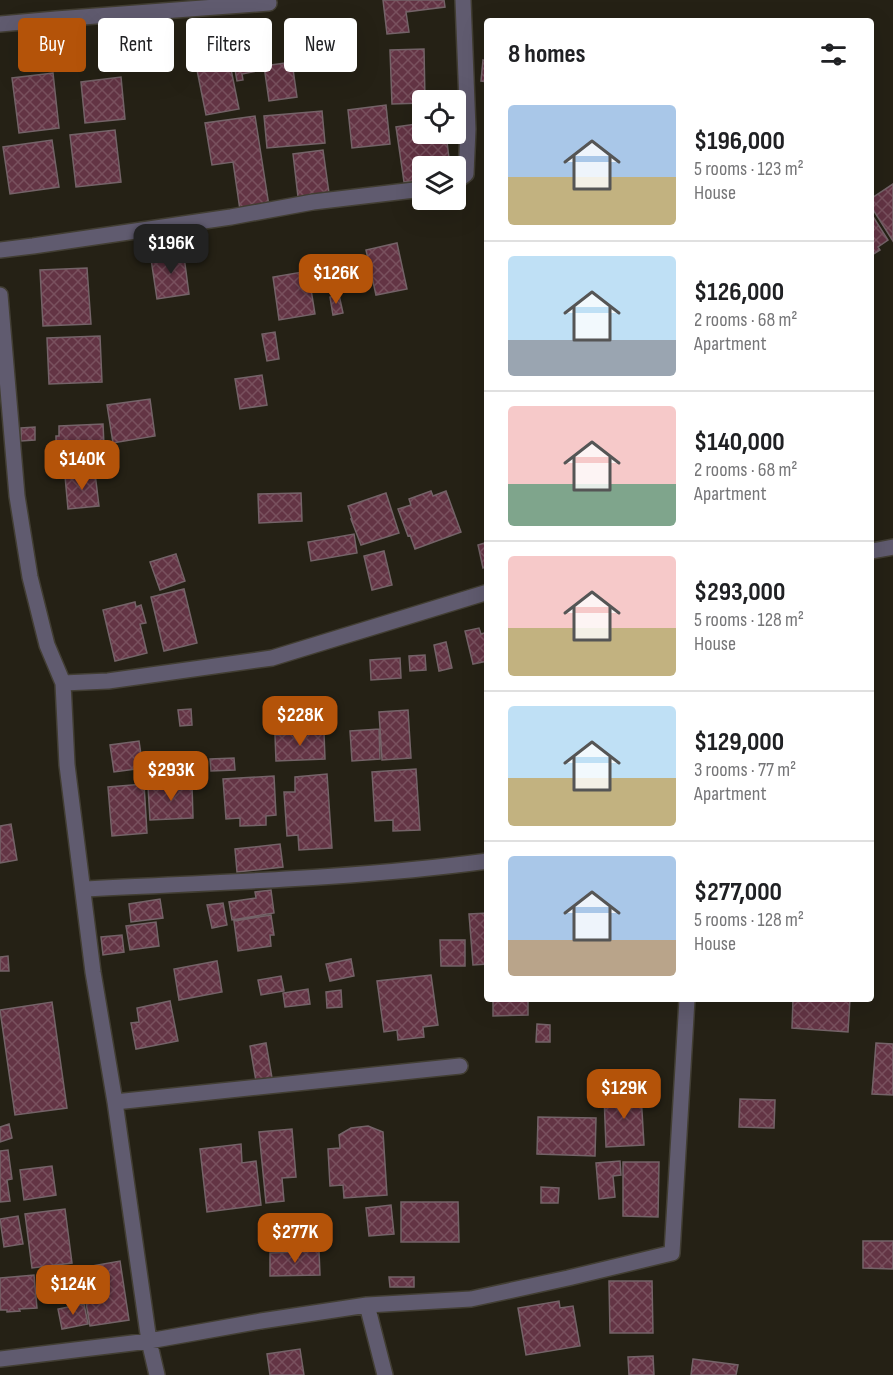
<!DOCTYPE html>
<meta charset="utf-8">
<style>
body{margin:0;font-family:"Sofia Sans Condensed",sans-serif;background:#f2f2f2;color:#202124;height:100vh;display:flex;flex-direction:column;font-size:22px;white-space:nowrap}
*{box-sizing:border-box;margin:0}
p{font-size:20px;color:#757577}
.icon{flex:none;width:33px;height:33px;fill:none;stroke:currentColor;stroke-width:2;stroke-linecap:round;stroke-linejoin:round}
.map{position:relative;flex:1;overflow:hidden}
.side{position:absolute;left:484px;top:18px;width:390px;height:984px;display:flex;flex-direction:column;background:#fff;border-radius:6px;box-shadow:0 6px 24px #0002}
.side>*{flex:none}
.banner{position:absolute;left:18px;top:18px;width:376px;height:54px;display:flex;gap:12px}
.controls{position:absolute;left:412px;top:90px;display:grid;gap:12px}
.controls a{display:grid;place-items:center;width:54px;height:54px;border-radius:6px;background:#fff;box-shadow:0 6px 24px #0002;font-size:30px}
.price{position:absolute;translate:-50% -51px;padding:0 14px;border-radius:12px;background:#b45309;color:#fff;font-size:20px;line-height:39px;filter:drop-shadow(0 2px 3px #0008)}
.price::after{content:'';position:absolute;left:50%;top:36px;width:18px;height:14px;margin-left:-9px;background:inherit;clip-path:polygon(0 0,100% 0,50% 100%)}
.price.current{background:#222;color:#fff}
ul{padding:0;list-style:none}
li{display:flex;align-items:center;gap:18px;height:150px;padding:0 24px}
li+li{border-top:2px solid #e0e0e0}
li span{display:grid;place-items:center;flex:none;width:168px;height:120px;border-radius:6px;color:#555}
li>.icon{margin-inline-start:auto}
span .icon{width:72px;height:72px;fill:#fffc;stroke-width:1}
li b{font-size:26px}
h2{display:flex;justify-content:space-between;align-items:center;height:72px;padding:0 24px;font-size:26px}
.chip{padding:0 21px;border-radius:6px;background:#fff;box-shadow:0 6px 24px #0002;font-size:21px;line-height:54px}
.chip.current{background:#b45309;color:#fff}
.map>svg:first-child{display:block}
.building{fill:url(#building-cross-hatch);stroke:#746368;stroke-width:1.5}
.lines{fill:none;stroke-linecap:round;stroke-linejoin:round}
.minor-casing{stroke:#423e33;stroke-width:18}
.minor{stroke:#605b6f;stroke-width:15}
</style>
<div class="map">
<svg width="893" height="1375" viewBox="0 0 893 1375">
<defs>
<pattern id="building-cross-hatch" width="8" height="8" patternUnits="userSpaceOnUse" patternTransform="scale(1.5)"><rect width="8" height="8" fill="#633444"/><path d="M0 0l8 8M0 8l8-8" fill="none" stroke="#79515e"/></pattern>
</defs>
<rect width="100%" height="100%" fill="#252115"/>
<path class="building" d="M 383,0 L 444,0 L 445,7 L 406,12 L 409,32 L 387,34 Z
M 314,25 L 316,46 L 291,49 L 289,27 Z
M 248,26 L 257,71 L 242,74 L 243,80 L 237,81 L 228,30 Z
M 424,49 L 425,100 L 423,100 L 423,103 L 392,104 L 390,50 Z
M 483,60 L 488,61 L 488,82 L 481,81 Z
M 218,61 L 219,66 L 230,64 L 239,109 L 206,115 L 196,65 Z
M 292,62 L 297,97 L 269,101 L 264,66 Z
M 53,73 L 59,128 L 19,133 L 12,78 Z
M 121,77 L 125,119 L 85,123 L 81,82 Z
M 386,105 L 390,144 L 352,148 L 348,110 Z
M 322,111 L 325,143 L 267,148 L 264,116 Z
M 255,116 L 269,206 L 240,210 L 233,162 L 212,165 L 205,123 Z
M 423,123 L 423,134 L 446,134 L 449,158 L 427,161 L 428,166 L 423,166 L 423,180 L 404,182 L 396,127 Z
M 115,130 L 121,182 L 76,187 L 70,135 Z
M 52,140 L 59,187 L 10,194 L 3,147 Z
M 323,150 L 329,193 L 298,197 L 293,154 Z
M 893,184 L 893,241 L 872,208 L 872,198 Z
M 872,215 L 888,240 L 878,247 L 880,250 L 872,255 Z
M 397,243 L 407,289 L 376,295 L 366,250 Z
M 183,249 L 189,294 L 157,299 L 151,259 L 171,257 L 170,251 Z
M 87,268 L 91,324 L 43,326 L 40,270 Z
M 308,271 L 315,314 L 279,320 L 273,277 Z
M 339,295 L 343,313 L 333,315 L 330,297 Z
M 275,332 L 279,359 L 267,361 L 262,334 Z
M 100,336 L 102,382 L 49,384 L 47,338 Z
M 262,375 L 267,405 L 240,409 L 235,379 Z
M 150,399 L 155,436 L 113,443 L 107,405 Z
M 103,424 L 105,466 L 62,468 L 62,454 L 60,454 L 60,447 L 56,447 L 56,436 L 59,436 L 59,426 Z
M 35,427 L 35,440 L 21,441 L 21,428 Z
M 95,473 L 99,506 L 68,509 L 65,476 Z
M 431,491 L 433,496 L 446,491 L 461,532 L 415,549 L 410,535 L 408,536 L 398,509 L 411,505 L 409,499 Z
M 301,493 L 302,521 L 259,523 L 258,494 Z
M 386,493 L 399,533 L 361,545 L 351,519 L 352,519 L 348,506 Z
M 354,534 L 357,553 L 311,561 L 308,542 Z
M 488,542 L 488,566 L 483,568 L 478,545 Z
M 384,551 L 392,585 L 372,590 L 364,556 Z
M 176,554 L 185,581 L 160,590 L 150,562 Z
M 184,589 L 197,643 L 164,651 L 151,597 Z
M 135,602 L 136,607 L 141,605 L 146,623 L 140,624 L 147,653 L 115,661 L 103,610 Z
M 479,628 L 481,634 L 488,632 L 488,661 L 473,664 L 465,631 Z
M 446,642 L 452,668 L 439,671 L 434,645 Z
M 425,655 L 426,670 L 410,671 L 409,656 Z
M 400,658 L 401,678 L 371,680 L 370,660 Z
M 191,709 L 192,725 L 180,726 L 178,710 Z
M 408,710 L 411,758 L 382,760 L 379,712 Z
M 379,729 L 380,759 L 352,761 L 350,731 Z
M 324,733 L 325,759 L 276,761 L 275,735 Z
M 139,741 L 143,768 L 114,772 L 110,745 Z
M 234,758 L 235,770 L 211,771 L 210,759 Z
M 416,769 L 420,830 L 393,831 L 393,820 L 375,821 L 372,772 Z
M 327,774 L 332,848 L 299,850 L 298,835 L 287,836 L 284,792 L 295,792 L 295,777 Z
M 274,776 L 276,815 L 266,816 L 266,825 L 240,826 L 240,818 L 226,819 L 223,779 Z
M 144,784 L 147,833 L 112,836 L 108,787 Z
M 192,785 L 193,818 L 150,820 L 148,786 Z
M 11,824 L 17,860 L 0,863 L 0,826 Z
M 280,844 L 283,867 L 237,872 L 235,849 Z
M 271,890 L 274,913 L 232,920 L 229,902 L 256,898 L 255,892 Z
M 160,899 L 163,918 L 131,922 L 129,904 Z
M 223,903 L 227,925 L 212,928 L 207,905 Z
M 488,913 L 488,964 L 473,965 L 469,914 Z
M 271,915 L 274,935 L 270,935 L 271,946 L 238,951 L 234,921 Z
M 156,922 L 159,946 L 130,950 L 126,926 Z
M 122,935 L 124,952 L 103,955 L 101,937 Z
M 440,940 L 465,940 L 465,966 L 441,966 Z
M 8,956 L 9,971 L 0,971 L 0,957 Z
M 351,959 L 354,976 L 330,981 L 326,964 Z
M 217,961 L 222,992 L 179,1000 L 174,969 Z
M 431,975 L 438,1025 L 423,1027 L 424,1037 L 398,1040 L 397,1030 L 384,1032 L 377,981 Z
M 281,976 L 284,991 L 261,995 L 258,980 Z
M 308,989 L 310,1004 L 285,1007 L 283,993 Z
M 341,990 L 342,1007 L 327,1008 L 326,992 Z
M 493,999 L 528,999 L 528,1015 L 493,1016 Z
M 793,999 L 850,999 L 848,1032 L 792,1028 Z
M 170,1001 L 178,1041 L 136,1049 L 131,1023 L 139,1022 L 137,1008 Z
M 52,1002 L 67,1108 L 15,1115 L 0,1010 Z
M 537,1024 L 550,1025 L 550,1042 L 536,1042 Z
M 266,1043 L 272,1078 L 256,1081 L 250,1046 Z
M 876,1043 L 893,1044 L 893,1095 L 872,1094 Z
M 641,1094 L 644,1145 L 606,1147 L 604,1095 Z
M 740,1099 L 775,1100 L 774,1128 L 739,1127 Z
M 538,1117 L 596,1118 L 595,1156 L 537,1154 Z
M 9,1124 L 12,1138 L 0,1142 L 0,1127 Z
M 368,1126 L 383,1132 L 387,1195 L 344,1198 L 343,1185 L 330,1186 L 328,1149 L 340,1148 L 339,1135 L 351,1128 Z
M 292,1129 L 296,1177 L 282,1178 L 284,1201 L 266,1203 L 259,1132 Z
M 241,1144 L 242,1163 L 256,1161 L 261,1205 L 207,1212 L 200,1149 Z
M 8,1150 L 12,1179 L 7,1180 L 10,1201 L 0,1202 L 0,1151 Z
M 620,1161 L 621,1175 L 613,1176 L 615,1197 L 599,1199 L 596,1163 Z
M 623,1162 L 659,1162 L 658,1217 L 623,1216 Z
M 52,1166 L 56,1195 L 24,1200 L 20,1170 Z
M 541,1187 L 559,1188 L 558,1203 L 541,1203 Z
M 401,1202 L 458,1202 L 459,1242 L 401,1242 Z
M 391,1205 L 394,1234 L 369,1236 L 366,1208 Z
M 65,1209 L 72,1263 L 32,1268 L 25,1214 Z
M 18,1216 L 23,1244 L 4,1247 L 0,1219 Z
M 863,1241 L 893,1241 L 893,1269 L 863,1268 Z
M 319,1251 L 320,1275 L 270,1276 L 270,1253 Z
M 120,1261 L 129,1320 L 90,1326 L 80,1268 Z
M 34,1275 L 37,1308 L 19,1309 L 20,1311 L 7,1312 L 7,1310 L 0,1310 L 0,1278 Z
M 389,1277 L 414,1277 L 414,1287 L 390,1287 Z
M 609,1281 L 652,1281 L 653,1333 L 610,1333 Z
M 559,1301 L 560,1308 L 573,1306 L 580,1346 L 526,1355 L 518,1308 Z
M 84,1304 L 88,1324 L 62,1329 L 58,1309 Z
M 300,1349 L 304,1375 L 270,1375 L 267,1354 Z
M 653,1356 L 654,1375 L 629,1375 L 628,1357 Z
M 693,1359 L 738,1365 L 736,1375 L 691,1375 Z"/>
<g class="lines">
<g class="minor-casing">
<path id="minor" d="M 0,24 L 56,19 L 269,3
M 456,182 L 466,174 L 468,129 L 463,0
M 0,250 L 33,246 L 231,217 L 313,202 L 423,189
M 0,295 L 17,496 L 30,577 L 47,645 L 63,683 L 67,765 L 93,972 L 115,1102 L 149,1341 L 157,1375
M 872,551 L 893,547
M 63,683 L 108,681 L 272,658 L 488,592
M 83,889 C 218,882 353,879 488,861
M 115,1102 L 460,1066
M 367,1305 L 385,1375
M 0,1359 L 149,1341 L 261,1321 L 367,1305 L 471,1299 L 568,1278 L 672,1253 L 687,999"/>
</g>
<use href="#minor" class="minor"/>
</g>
</svg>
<div class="controls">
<a><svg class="icon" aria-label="locate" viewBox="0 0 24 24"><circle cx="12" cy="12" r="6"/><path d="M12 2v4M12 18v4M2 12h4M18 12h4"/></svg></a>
<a><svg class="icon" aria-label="layers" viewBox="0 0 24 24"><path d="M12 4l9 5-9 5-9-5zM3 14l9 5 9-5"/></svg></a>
</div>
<b class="price current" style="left:171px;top:275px">$196K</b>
<b class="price" style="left:336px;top:305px">$126K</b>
<b class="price" style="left:82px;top:491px">$140K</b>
<b class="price" style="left:300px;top:747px">$228K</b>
<b class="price" style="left:171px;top:802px">$293K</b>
<b class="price" style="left:624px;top:1120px">$129K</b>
<b class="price" style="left:295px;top:1264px">$277K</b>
<b class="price" style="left:73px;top:1316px">$124K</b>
<div class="banner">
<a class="chip current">Buy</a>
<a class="chip">Rent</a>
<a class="chip">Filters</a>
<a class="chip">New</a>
</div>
<section class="side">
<h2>8 homes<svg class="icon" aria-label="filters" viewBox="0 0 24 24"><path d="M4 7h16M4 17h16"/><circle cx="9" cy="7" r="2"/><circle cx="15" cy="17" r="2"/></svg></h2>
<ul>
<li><span style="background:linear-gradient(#a9c7e8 60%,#c2b280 0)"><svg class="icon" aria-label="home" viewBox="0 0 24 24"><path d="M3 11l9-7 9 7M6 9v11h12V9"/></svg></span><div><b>$196,000</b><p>5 rooms · 123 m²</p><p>House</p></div></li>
<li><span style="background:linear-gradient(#bfe0f5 70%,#9aa5b1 0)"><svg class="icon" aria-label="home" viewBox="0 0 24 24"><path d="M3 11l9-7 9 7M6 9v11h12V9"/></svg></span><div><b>$126,000</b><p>2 rooms · 68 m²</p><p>Apartment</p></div></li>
<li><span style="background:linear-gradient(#f6c9c9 65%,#7fa58c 0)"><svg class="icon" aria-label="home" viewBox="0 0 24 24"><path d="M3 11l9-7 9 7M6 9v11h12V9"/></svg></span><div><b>$140,000</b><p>2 rooms · 68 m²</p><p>Apartment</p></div></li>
<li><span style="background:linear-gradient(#f6c9c9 60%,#c2b280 0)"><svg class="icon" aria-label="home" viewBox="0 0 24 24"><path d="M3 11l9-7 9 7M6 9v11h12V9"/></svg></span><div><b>$293,000</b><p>5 rooms · 128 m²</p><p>House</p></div></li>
<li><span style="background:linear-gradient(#bfe0f5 60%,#c2b280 0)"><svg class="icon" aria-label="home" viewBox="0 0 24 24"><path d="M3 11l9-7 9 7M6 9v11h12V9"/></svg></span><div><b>$129,000</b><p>3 rooms · 77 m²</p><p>Apartment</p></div></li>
<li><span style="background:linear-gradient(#a9c7e8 70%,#b9a48a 0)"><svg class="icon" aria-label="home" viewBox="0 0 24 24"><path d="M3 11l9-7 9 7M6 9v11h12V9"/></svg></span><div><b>$277,000</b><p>5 rooms · 128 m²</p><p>House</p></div></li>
</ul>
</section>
</div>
